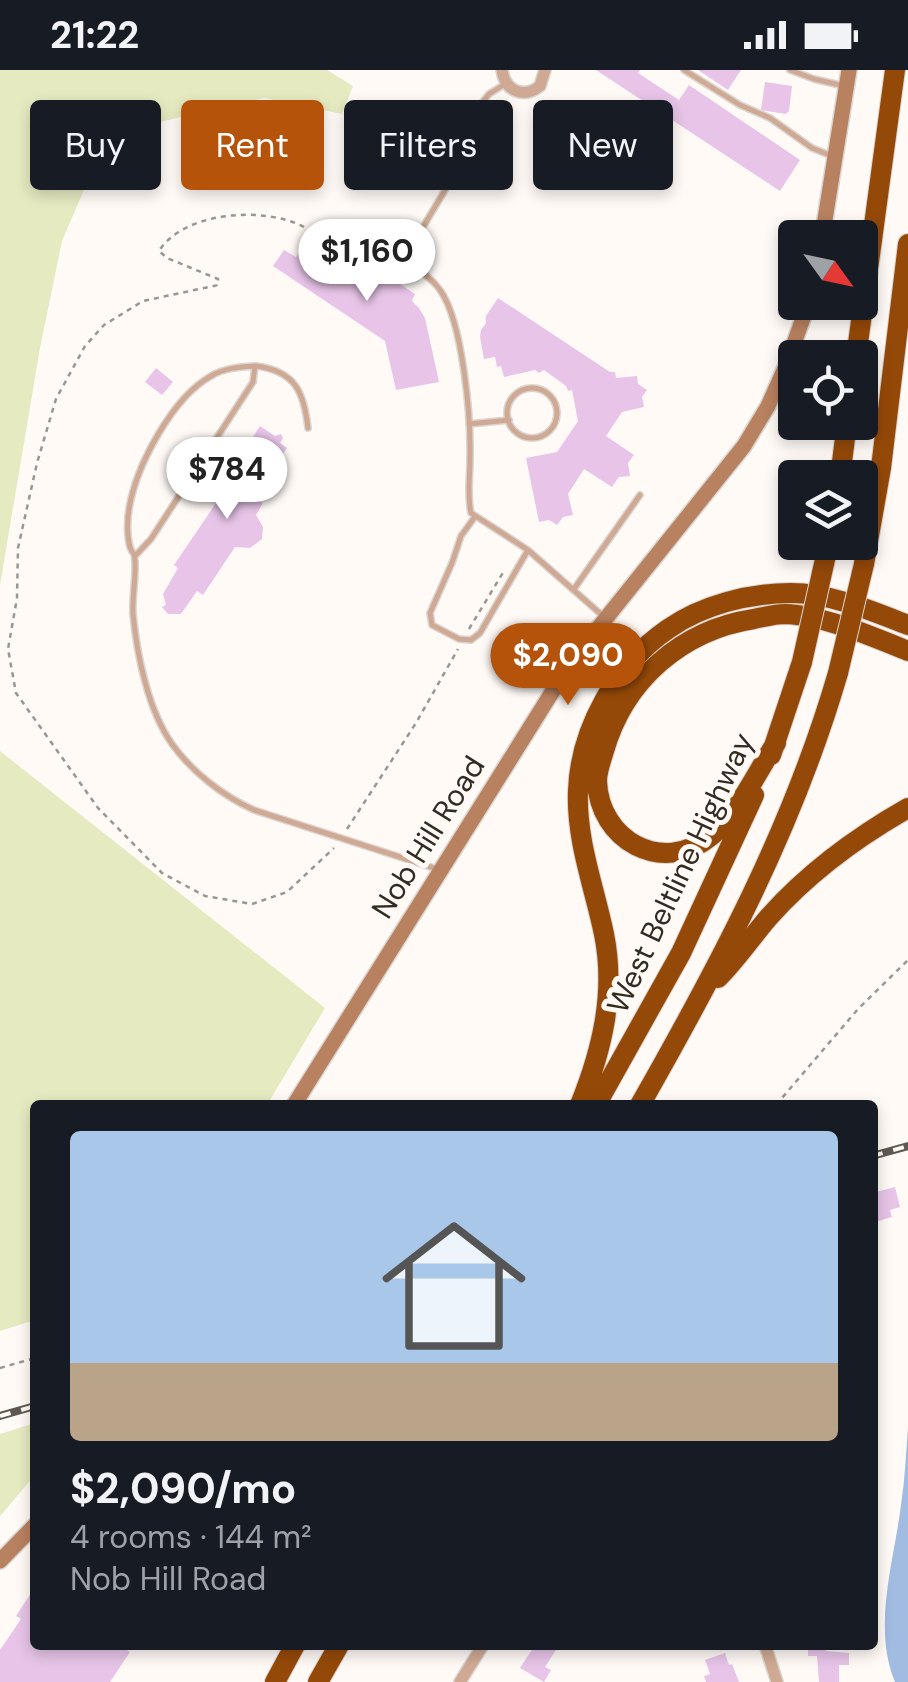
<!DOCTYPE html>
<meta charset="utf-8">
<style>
body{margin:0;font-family:"DM Sans",sans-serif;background:#242831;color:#f1f3f6;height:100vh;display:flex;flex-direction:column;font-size:38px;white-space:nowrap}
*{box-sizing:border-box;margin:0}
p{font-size:32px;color:#9ea1a6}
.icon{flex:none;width:55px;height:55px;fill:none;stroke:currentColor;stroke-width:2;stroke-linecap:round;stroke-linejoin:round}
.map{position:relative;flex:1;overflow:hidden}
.drawer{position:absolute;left:30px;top:1030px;width:848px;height:550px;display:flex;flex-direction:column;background:#171b24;border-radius:10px;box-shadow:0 5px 15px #0003}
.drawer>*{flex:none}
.top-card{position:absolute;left:30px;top:30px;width:850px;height:90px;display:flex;gap:20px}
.needle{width:65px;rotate:123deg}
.fabs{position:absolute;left:778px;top:150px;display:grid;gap:20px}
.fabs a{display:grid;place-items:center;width:100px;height:100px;border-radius:10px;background:#171b24;box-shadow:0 5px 15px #0003;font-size:50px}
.price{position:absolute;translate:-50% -85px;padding:0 22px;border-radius:35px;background:#fff;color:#222;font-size:32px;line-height:65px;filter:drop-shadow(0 2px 5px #0008)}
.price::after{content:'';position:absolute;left:50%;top:60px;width:30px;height:22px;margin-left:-15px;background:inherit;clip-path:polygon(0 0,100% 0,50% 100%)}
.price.active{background:#b45309;color:#fff}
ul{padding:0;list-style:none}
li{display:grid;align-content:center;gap:20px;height:530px;padding:0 40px}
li+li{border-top:2px solid #363941}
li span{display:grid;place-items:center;height:310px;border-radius:10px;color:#555}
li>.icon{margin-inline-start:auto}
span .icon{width:180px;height:180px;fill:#fffc;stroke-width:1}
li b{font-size:42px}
.tag{padding:0 35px;border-radius:10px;background:#171b24;box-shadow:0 5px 15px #0003;font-size:35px;line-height:90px}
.tag.active{background:#b45309;color:#fff}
.status{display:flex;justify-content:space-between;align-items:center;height:70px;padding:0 50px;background:#171b24;direction:ltr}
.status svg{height:28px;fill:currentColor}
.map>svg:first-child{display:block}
.green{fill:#e6eac1}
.water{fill:#a1bbe1}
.building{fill:#e7c4e8}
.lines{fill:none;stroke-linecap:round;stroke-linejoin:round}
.lane-casing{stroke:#dad5d0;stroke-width:8}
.street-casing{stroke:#dad5d0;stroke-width:14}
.secondary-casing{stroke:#dad5d0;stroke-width:18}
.highway-casing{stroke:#dad5d0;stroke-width:22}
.path{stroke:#9c968f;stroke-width:2.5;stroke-dasharray:5 5;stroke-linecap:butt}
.lane{stroke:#cfa993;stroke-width:5}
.street{stroke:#cfa993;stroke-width:11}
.secondary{stroke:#b8815f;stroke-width:15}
.highway{stroke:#954908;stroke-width:20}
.rail-casing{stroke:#605951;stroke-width:8}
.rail{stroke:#fffaf6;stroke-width:4;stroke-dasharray:11;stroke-linecap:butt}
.highway-bridge-casing{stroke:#dad5d0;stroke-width:22;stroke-linecap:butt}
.highway-bridge{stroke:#954908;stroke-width:20}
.labels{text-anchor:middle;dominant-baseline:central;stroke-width:10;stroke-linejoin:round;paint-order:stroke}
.street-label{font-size:30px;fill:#332b22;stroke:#fffaf6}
</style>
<div class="status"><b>21:22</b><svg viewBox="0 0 49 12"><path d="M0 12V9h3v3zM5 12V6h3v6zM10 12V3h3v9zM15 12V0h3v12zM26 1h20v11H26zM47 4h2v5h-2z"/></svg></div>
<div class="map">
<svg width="908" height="1612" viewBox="0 0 908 1612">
<rect width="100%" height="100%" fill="#fffaf6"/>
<path class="green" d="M 0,0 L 327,0 L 353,16 L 342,44 L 264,28 L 108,64 L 62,171 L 40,278 L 0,515 Z
M 0,681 L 325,938 L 267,1035 L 35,1035 L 35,1250 L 0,1261 Z
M 35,1353 L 35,1405 L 0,1446 L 0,1364 Z"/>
<path class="water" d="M 908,1357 L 908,1612 L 895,1612 C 872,1557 894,1492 901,1435 C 905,1409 906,1383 908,1357 Z"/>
<path class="building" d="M 596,0 L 640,0 L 638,3 L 679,30 L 689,15 L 800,90 L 780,121 Z
M 698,0 L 741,0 L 728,20 Z
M 765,12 L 792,16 L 789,41 L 786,44 L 761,40 Z
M 317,159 L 415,224 L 412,231 L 419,238 L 425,248 L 439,312 L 396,320 L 385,271 L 273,196 L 284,180 L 296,187 Z
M 498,228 L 610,302 L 615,302 L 616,308 L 637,306 L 638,314 L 647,320 L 642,327 L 644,337 L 622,342 L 606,366 L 634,385 L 628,393 L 630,406 L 619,407 L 612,417 L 584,399 L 568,424 L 573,445 L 563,447 L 557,455 L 549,450 L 539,452 L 526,388 L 557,382 L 578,351 L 572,320 L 568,321 L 566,316 L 544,300 L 539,303 L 535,300 L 504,307 L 501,296 L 497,297 L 495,287 L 484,289 L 480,267 L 481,260 L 486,253 L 486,246 Z
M 156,298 L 173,312 L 162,325 L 145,312 Z
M 260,356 L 275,366 L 281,364 L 283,368 L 280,373 L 287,378 L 280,388 L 286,392 L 264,425 L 258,421 L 254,427 L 263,433 L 256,445 L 263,457 L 262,469 L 250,478 L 235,477 L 203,525 L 197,521 L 181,544 L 168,544 L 162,537 L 166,535 L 163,524 L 178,498 L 174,495 L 231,411 L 235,415 L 239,408 L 235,405 L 239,399 L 234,396 Z
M 895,1117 L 900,1137 L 890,1140 L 892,1147 L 872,1153 L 872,1123 Z
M 35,1517 L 35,1575 L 120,1575 L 130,1582 L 110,1612 L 0,1612 L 0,1580 L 21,1549 L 16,1546 Z
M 535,1575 L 559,1575 L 545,1597 L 551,1600 L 544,1612 L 520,1598 Z
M 808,1575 L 826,1575 L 826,1581 L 849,1583 L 849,1595 L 839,1595 L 839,1612 L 819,1612 L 817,1586 L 808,1586 Z
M 725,1583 L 729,1595 L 732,1594 L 739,1612 L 706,1612 L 704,1606 L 710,1604 L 705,1590 Z"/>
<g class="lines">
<g class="lane-casing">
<path id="lane" d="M 684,0 L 740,35 L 770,48 L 812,78 L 832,86
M 790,0 L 814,9 L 844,16
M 505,14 L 489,24 L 477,39 L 462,76 L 454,105 L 404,189 C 416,198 431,207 440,220 C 463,252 471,348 470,389 C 470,407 467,425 471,443 L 528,480 L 603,546
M 256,296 C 296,301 304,323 308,358
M507 343a25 25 0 1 1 50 0a25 25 0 1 1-50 0Z
M 469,354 L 509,350
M 474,448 L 461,466 L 452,493 L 430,543 L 432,555 L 459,569 L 471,570 L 480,563 L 528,480
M 135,486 L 151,469 L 253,312 L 255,296 C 240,297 224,298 211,306 C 172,328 136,396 129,439 C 127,450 127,467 130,477 C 134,488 134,479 135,491 C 136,509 132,527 133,544 C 137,585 148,640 172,674 C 192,702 223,726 254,740 L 437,799
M 574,519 L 640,425"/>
</g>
<g class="street-casing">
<path id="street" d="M 502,0 C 505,21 523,29 540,16 L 545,0
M 765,1575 L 777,1612
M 460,1612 L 483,1575"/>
</g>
<g class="secondary-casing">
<path id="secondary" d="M 822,168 L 849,0
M 294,1035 L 571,592 L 744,376 L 768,336 L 785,298 L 809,232
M 0,1491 L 35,1455"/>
</g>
<g class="highway-casing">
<path id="highway" d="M 856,288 L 895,0
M 840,408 L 847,352
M 864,494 L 881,398 L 908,174
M 776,673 C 757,702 737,745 711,766 C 662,806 599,770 597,711 C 597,701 601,691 604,681 C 624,610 682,560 754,549 C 764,547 775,544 785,544 C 823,545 873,567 908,581
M 771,685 L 802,592
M 718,908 C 737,889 751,868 768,848 C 807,804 857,767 908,738
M 580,1035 C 602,980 616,923 604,864 C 594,816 576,770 578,721 C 580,659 617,594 668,559 C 702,535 749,523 791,523 C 830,523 872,541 908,555
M 596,1035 L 681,883 L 754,725
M 640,1035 C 719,896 793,758 838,603
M 275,1612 L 295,1575
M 318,1612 L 339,1575"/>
</g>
<path class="path" d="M 304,157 C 265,136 184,141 159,181 L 167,188 L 218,209 L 218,215 L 143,231 L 104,255 L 85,276 L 56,329 L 37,393 L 18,478 L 17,528 L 8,579 L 16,623 L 98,738 L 162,803 L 205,826 L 252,834 L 287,822 L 334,778
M 469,559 L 504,501
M 347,759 L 416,653 L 458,579
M 776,1035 L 858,939 L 908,890
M 0,1298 L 35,1288"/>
<use href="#lane" class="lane"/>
<use href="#street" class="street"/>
<use href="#secondary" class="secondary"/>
<use href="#highway" class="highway"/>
<g class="rail-casing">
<path id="rail" d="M 872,1086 L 908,1076
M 0,1346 L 35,1336"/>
</g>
<use href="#rail" class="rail"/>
<g class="highway-bridge-casing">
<path id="highway-bridge" d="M 802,592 L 826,485
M 838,603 L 864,494"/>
</g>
<use href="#highway-bridge" class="highway-bridge"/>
</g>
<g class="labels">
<g class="street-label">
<text transform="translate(428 767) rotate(-58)">Nob Hill Road</text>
<text transform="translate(680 803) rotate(-65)">West Beltline Highway</text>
</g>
</g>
</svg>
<div class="fabs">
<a><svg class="needle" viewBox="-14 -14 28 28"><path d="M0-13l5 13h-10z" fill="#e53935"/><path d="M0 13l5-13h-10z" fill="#9ea1a6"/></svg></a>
<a><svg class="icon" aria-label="locate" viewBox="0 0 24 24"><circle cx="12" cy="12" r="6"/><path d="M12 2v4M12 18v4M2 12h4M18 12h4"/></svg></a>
<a><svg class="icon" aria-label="layers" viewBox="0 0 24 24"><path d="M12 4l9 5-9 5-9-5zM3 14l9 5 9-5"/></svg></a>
</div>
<b class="price" style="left:367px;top:234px">$1,160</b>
<b class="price" style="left:227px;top:452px">$784</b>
<b class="price active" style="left:568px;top:638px">$2,090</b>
<div class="top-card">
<a class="tag">Buy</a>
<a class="tag active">Rent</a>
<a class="tag">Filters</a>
<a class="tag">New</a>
</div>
<section class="drawer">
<ul>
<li><span style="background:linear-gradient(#a9c7e8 75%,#b9a48a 0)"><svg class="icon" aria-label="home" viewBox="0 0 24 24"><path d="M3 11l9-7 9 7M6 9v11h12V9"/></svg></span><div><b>$2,090/mo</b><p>4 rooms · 144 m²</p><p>Nob Hill Road</p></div></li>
</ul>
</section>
</div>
